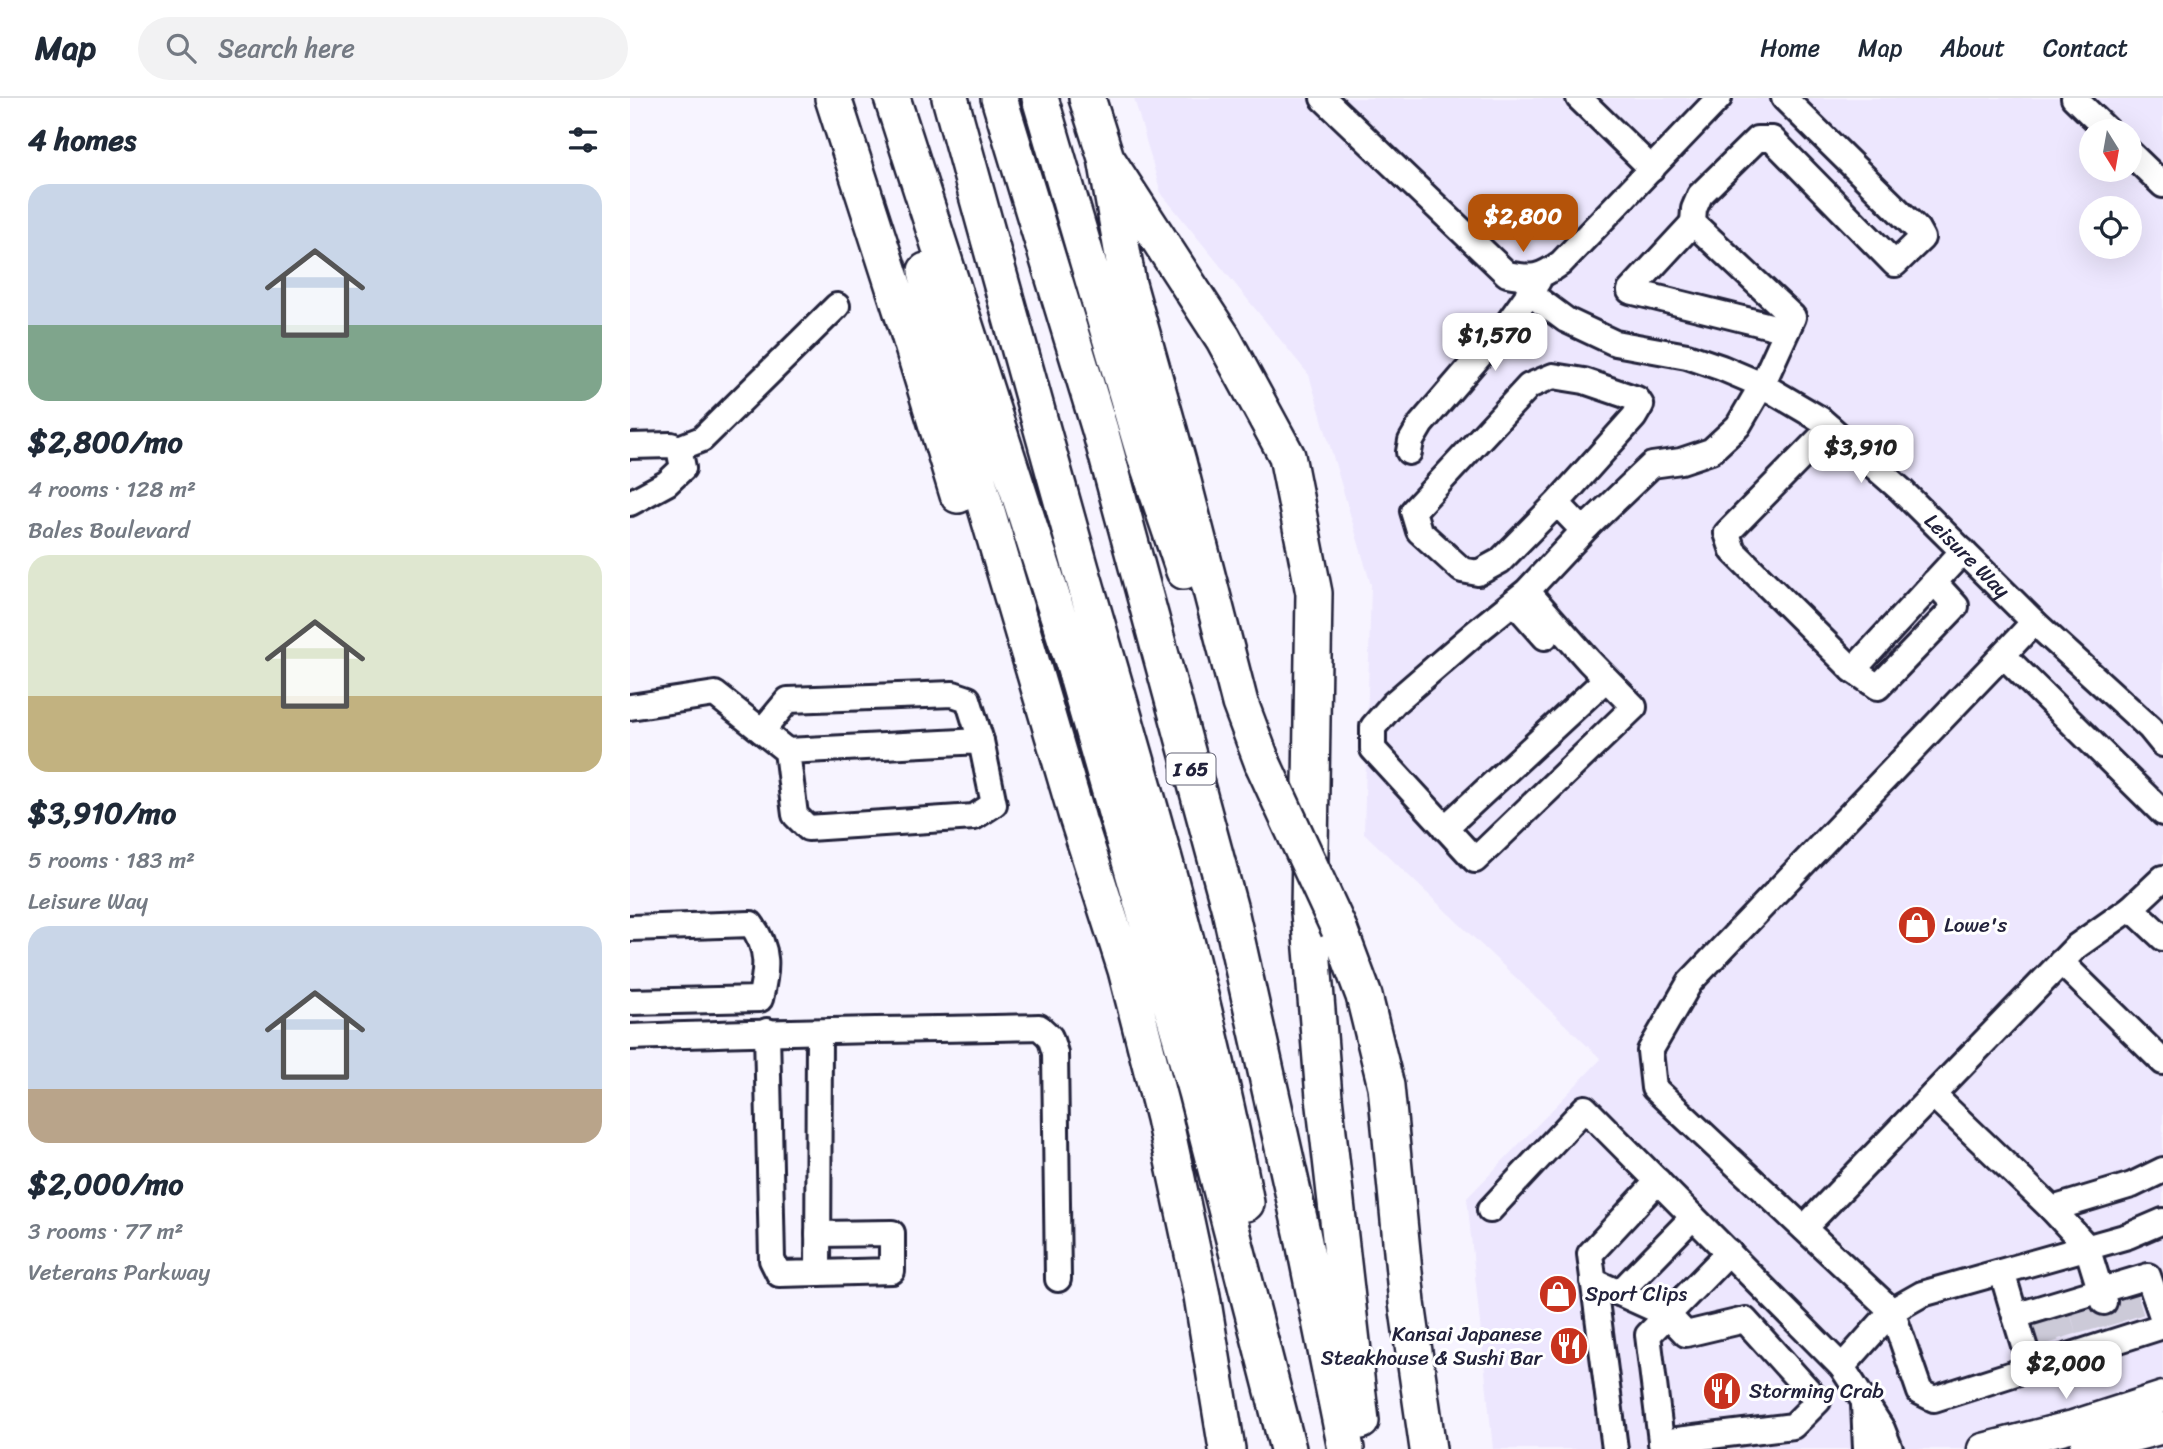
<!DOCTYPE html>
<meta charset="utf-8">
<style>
body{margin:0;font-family:Sriracha,sans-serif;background:#f2f2f3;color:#1f2937;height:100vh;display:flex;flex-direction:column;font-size:26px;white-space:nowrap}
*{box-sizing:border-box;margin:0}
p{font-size:23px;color:#747a83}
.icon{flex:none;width:38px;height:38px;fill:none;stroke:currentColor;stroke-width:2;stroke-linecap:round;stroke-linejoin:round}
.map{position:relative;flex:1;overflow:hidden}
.side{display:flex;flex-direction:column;background:#fff;width:630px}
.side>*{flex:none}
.needle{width:46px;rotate:169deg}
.buttons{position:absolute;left:1449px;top:21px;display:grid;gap:14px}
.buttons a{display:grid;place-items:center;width:63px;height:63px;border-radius:50%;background:#fff;box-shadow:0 7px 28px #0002;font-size:35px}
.price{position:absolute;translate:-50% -60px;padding:0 16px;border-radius:14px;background:#fff;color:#222;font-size:23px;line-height:46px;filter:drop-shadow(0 2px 4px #0008)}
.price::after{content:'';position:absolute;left:50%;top:42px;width:21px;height:16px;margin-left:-10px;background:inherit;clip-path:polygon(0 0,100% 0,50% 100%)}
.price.on{background:#b45309;color:#fff}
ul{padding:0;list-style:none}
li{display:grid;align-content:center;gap:14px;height:371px;padding:0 28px}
li span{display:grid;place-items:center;height:217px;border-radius:21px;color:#555}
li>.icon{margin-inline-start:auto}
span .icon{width:126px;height:126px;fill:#fffc;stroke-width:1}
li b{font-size:30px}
h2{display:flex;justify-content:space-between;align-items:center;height:84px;padding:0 28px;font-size:30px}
header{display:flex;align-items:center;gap:42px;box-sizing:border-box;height:98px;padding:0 35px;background:#fff;border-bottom:2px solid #e0e1e3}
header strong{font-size:33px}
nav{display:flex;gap:38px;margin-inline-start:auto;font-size:24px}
.search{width:490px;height:63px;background:#f2f2f3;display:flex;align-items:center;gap:18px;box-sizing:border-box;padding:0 24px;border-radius:38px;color:#747a83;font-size:26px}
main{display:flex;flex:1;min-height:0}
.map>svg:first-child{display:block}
.built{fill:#ede7fe;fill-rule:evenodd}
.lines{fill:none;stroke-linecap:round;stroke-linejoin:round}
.minor-tunnel{stroke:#cccad8;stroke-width:24;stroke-dasharray:24 12;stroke-linecap:butt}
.minor-casing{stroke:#22223b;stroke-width:30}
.major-casing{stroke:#22223b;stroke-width:35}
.highway-casing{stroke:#22223b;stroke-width:40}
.minor{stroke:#fff;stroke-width:24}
.major{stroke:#fff;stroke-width:30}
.highway{stroke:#fff;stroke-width:35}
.highway-bridge-casing{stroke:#22223b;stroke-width:40;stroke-linecap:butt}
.highway-bridge{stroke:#fff;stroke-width:35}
.labels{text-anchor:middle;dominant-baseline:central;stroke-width:6;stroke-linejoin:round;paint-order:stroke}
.shield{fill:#fff;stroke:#646476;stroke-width:2}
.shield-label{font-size:19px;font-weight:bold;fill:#22223b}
.street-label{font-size:21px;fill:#22223b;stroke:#fff}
.poi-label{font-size:21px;fill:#22223b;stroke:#fff;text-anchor:start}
</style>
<header>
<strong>Map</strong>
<div class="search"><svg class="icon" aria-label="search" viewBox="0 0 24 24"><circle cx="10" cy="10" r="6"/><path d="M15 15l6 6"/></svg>Search here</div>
<nav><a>Home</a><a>Map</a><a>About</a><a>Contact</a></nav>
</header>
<main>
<section class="side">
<h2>4 homes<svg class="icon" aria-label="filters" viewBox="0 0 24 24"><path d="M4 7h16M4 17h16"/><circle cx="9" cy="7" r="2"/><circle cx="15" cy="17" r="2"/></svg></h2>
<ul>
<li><span style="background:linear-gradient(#c9d6e8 65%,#7fa58c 0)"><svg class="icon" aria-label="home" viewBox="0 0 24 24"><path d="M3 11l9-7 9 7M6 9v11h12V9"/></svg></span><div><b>$2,800/mo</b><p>4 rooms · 128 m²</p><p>Bales Boulevard</p></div></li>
<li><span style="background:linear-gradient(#dfe7d0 65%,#c2b280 0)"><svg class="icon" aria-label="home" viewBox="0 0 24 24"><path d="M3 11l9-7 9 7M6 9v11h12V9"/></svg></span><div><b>$3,910/mo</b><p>5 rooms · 183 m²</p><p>Leisure Way</p></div></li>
<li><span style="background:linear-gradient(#c9d6e8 75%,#b9a48a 0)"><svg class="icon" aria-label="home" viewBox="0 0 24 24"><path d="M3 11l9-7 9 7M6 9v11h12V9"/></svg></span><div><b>$2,000/mo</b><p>3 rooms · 77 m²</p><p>Veterans Parkway</p></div></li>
</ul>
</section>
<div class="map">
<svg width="1533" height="1351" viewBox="0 0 1533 1351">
<rect width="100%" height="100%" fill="#f7f4ff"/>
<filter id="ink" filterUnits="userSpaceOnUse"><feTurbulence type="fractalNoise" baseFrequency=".0143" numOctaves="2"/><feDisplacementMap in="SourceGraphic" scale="14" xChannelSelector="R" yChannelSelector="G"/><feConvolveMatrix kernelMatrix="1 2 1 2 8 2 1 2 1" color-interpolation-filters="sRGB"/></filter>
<g filter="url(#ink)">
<path class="built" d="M 504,0 L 1533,0 L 1533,1351 L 863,1351 L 837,1100 L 971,961 L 734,735 L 741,487 L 679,277 L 531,95 ZM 1461,33 L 1500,33 L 1500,72 L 1461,72 ZM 1461,110 L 1500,110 L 1500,149 L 1461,149 Z"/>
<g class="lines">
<path class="minor-tunnel" d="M 1495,1198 L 1502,1220
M 1474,1204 L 1481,1227
M 1452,1211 L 1458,1233
M 1428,1216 L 1435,1240
M 1410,1223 L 1417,1246"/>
<g class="minor-casing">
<g id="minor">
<path d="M 693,0 L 877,176 C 903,181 910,180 931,165 L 1089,0"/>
<path d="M 949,0 L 1022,71"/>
<path d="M 1444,0 L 1478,33"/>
<path d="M 1500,55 L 1533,87"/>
<path d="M 1063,125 L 1000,193 L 1157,232"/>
<path id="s1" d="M 898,194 L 936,222 L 985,245 L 1057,258 L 1092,270 L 1132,287 L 1190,321 L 1271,392 L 1404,524 L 1520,630 L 1533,646"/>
<path d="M 1200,330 L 1097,435 L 1103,453 L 1223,572 L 1333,453"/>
<path d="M 0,348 L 41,347 L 49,350 L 53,370 L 37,385 L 0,405"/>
<path d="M 49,350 L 72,341 L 207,208"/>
<path d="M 779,354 L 781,343 L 791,326 L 878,225 L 908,183"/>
<path d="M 927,405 L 870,463 L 848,475 L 832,472 L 789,433 L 783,413 L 899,288 L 923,278 L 954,283 L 1007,301 L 1011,307 L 1004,319 L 927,405 L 947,426 L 958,428 L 1022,367 L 1051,363 L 1081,353 L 1108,328 L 1132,287 L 1163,219 L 1063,125 L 1064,111 L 1070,97 L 1127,41 L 1142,41 L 1265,166 L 1292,140 L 1287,131 L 1154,0"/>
<path d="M 897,493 L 959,563 L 1004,609 L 845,762 L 743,651 L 743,629 L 764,605 L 845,535 L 897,493 L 958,428"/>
<path d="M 884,504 L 915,539"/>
<path d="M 1373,557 L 1404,524"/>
<path d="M 1223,572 L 1248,589 L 1326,508 L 1304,484"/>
<path d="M 0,609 L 85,596 L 157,653 L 351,643 L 364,706 L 344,719 L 178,730 L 165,717 L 157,653"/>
<path d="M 132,633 L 158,602 L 323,596 L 338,601 L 351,643"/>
<path d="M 1533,715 L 1373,557 L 1060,884 L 1020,953 L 1024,990 L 1262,1213 L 1290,1294 L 1304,1301 L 1533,1228"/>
<path d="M 815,730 L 976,581"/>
<path d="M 1533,780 L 1501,810 L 1533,840"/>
<path d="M 0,830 L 121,826 C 140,851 137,872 130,901 L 0,904"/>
<path d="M 1431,864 L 1533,964"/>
<path d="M 137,933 L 142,1162 L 149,1176 L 188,1175 L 189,934"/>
<path d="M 0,939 C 136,933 273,932 409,929 L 420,939 L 425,955 L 428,1181"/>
<path d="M 1303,997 L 1422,1111 L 1502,1087 L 1533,1072"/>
<path d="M 1422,1111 L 1457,1149 L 1474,1204"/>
<path d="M 860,1112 L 955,1010 L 1212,1269 L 1252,1331 L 1260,1351"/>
<path d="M 1174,1130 L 1447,848 L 1501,810"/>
<path d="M 188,1136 L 262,1135 L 262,1173 L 188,1175"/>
<path d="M 1372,1174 L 1385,1218 L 1518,1178 L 1533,1221"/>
<path d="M 963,1183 L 1038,1217 L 1056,1236 L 1115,1222 L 1188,1303 L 1163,1328 L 1031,1344"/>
<path d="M 989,1195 L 1063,1119"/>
<path d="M 1385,1218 L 1401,1270"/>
<path d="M 1212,1269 L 1262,1213 L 1292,1196 L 1498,1138 L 1533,1123"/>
<path d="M 1234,1306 L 1236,1351"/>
<path d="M 985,1351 L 960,1156 L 1028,1083"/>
<path d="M 1032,1351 L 1018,1237 L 1099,1154"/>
</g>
</g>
<g class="major-casing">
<path id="major" d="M 1353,1351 L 1443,1328 L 1533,1299
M 1455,1351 L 1533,1330"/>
</g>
<g class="highway-casing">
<path id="highway" d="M 203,0 L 277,230 L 328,397
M 262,0 L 443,564 L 566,994 L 658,1351
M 320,0 C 364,157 406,314 451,471 C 512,681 575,890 616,1105
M 369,0 L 470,332 L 600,812 L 672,1134 L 716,1351
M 410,0 L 513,352 L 554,473
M 457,0 L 476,60 L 498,186 L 548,364 L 610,605 L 633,666
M 476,60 L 593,240 L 657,358 L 684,495 L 679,814 L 694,999 L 731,1323
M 296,173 L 339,352 L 448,722 L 496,872 L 534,1020 L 572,1198 L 597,1351
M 709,831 L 734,898 L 756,988 L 777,1205 L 798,1351"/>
</g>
<use href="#minor" class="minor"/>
<use href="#major" class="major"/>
<use href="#highway" class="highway"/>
<g class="highway-bridge-casing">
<path id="highway-bridge" d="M 633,666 L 709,831"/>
</g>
<use href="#highway-bridge" class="highway-bridge"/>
</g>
</g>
<defs>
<g id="shop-disc" transform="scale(2.0125)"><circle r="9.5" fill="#c8321e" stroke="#fff"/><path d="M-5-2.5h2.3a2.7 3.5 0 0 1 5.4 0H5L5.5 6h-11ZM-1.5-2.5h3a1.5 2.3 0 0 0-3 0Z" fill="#fff"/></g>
<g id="restaurant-disc" transform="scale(2.0125)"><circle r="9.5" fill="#c8321e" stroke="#fff"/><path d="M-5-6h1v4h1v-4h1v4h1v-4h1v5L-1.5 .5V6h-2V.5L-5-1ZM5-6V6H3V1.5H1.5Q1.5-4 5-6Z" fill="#fff"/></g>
</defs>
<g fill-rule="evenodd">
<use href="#shop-disc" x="1287" y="827"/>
<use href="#shop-disc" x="928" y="1196"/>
<use href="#restaurant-disc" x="939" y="1248"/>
<use href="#restaurant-disc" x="1092" y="1293"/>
</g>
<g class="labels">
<rect class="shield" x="536.5" y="655.5" width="49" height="31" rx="5"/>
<g class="shield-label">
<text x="561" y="671">I 65</text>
</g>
<g class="street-label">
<text stroke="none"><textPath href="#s1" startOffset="523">Leisure Way</textPath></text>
</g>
<g class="poi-label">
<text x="1314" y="827">Lowe's</text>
<text x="955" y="1196">Sport Clips</text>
<text x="912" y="1236" text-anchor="end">Kansai Japanese<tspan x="912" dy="24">Steakhouse &amp; Sushi Bar</tspan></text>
<text x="1119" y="1293">Storming Crab</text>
</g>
</g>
</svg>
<div class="buttons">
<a><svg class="needle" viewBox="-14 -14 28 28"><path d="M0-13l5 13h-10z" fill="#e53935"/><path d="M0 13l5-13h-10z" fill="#747a83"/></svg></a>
<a><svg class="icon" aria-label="locate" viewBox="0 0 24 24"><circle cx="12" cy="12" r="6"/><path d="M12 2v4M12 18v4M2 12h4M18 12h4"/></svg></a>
</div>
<b class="price on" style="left:893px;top:156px">$2,800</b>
<b class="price" style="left:865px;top:275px">$1,570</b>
<b class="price" style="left:1231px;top:387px">$3,910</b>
<b class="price" style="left:1436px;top:1303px">$2,000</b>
</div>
</main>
